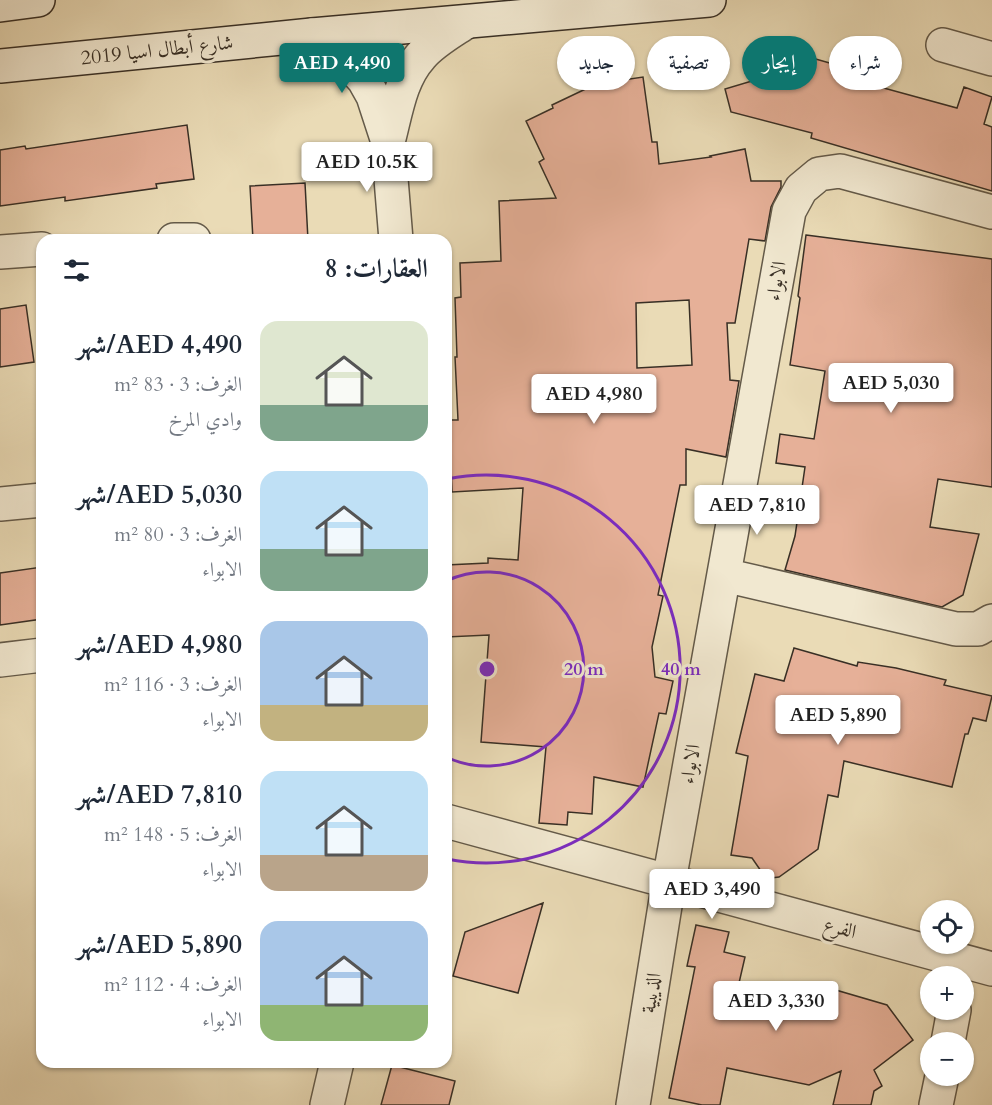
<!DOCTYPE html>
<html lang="ar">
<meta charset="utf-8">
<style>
body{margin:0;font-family:Cardo,Amiri,serif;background:#f2f2f3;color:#1f2937;direction:rtl;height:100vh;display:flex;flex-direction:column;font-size:22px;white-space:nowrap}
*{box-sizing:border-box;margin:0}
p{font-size:20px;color:#747a83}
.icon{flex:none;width:33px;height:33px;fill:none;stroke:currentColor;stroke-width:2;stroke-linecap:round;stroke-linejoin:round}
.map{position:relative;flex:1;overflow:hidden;direction:ltr}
.drawer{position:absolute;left:36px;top:234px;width:416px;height:834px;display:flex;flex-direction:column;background:#fff;border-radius:18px;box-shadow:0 2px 4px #0004;direction:rtl}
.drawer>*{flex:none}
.banner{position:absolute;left:470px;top:36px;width:432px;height:54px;direction:rtl;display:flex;gap:12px}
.buttons{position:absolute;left:920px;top:900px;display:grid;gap:12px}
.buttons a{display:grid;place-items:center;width:54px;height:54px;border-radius:50%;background:#fff;box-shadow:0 2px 4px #0004;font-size:30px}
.price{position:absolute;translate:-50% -51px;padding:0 14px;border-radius:6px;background:#fff;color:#222;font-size:20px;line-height:39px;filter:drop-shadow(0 2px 3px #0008)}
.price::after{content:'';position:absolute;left:50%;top:36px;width:18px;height:14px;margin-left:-9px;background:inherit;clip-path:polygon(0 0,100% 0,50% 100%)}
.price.active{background:#0f766e;color:#fff}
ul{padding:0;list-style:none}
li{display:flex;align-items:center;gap:18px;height:150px;padding:0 24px}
li span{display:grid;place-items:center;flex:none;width:168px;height:120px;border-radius:18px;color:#555}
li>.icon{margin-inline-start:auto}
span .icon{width:72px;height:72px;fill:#fffc;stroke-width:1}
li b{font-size:26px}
h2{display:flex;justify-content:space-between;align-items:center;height:72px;padding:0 24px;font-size:26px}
.tag{padding:0 21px;border-radius:27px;background:#fff;box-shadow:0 2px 4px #0004;font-size:21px;line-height:54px}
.tag.active{background:#0f766e;color:#fff}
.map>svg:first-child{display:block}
.building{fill:#e6b098;stroke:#382f25;stroke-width:1.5;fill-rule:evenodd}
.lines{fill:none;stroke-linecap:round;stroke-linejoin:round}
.minor-casing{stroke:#645a49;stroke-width:36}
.secondary-casing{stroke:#382f25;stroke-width:36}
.minor{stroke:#f1e8d0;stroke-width:33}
.secondary{stroke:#f1e8d0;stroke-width:33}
.ring{fill:none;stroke:#7b2cbf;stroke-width:3}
.labels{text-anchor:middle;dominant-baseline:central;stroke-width:6;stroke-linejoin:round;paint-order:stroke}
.street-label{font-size:20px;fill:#382f25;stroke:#f1e8d0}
.centre{fill:#7b2cbf;stroke:#f1e8d0;stroke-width:3}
.ring-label{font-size:18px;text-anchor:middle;font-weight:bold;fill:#7b2cbf;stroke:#f1e8d0;stroke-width:6;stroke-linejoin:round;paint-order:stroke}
</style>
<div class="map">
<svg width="992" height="1105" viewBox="0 0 992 1105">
<rect width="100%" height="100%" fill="#eadbb6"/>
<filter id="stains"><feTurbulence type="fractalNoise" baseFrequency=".00333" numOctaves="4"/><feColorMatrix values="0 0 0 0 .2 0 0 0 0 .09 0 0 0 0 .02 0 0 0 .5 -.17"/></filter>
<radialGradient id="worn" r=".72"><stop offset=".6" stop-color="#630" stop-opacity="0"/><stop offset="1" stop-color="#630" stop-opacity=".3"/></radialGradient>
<path class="building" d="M 798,54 L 872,75 L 869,84 L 957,108 L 964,87 L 992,97 L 984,124 L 992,127 L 992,191 L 811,138 L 812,133 L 731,112 L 725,89 L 762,78 L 758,65 Z
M 643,77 L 652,142 L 657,142 L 659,164 L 711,157 L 710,156 L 745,149 L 751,181 L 781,181 L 781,187 L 771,207 L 765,241 L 749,239 L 735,323 L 727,323 L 730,380 L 739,381 L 726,457 L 686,449 L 686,485 L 680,485 L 658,595 L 663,596 L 652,647 L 655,677 L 673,681 L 666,714 L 659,713 L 643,787 L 594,777 L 592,814 L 568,812 L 567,825 L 539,823 L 546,747 L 481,742 L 489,635 L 446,637 L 446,565 L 488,563 L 488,558 L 518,560 L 523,488 L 452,492 L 449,420 L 458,420 L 455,357 L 457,357 L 455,298 L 461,297 L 460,263 L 501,261 L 499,201 L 556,198 L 539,162 L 544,159 L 526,121 L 553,108 L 552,105 L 596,84 ZM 689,300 L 692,365 L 637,368 L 636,303 Z
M 187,125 L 194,179 L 156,184 L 157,188 L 65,201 L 65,197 L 0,206 L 0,150 L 25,146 L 26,149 Z
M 305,183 L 308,240 L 253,240 L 250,186 Z
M 806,235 L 992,259 L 992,487 L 938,479 L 930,527 L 979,534 L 963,595 L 942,607 L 785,570 L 795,536 L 805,467 L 776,463 L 780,434 L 814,439 L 825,371 L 790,365 L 800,298 L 798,296 Z
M 26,305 L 34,362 L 0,367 L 0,309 Z
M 42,567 L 42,619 L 0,625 L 0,573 Z
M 794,648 L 857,666 L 858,662 L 896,668 L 946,680 L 944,685 L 992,696 L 986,721 L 973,718 L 968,734 L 965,734 L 952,787 L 844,761 L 838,797 L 828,795 L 818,849 L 779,877 L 771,878 L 763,874 L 752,858 L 731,855 L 748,756 L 736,753 L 755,674 L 784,681 Z
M 543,903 L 518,993 L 453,976 L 465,932 Z
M 696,925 L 729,932 L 724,952 L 745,957 L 739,983 L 818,999 L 822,986 L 887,1005 L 913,1040 L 874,1070 L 882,1086 L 874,1091 L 871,1105 L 833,1105 L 841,1071 L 809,1085 L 727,1068 L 720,1105 L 702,1105 L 669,1098 L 695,967 L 687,966 Z
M 392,1065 L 455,1081 L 449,1105 L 381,1105 Z"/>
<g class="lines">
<g class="minor-casing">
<path id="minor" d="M 312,35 L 354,69 L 364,80 L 373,96 L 388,142 L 396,240
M 943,45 L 992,59
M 388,142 C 396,112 400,79 421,56 C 433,42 451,32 466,22
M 174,240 L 194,240
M 0,252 L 42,249
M 0,504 L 42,500
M 724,575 L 956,629 L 978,629 L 992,621
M 0,660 L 42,655
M 446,821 L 992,969
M 948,1042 L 954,1010
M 327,1105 L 337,1062
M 633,1105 L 669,881 L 789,211 L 801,189 L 819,174 L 840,171 L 992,212
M 936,1105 L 942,1076"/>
</g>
<g class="secondary-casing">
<path id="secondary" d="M 0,5 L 38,0
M 0,66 L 312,35 L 709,0"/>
</g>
<use href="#minor" class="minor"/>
<use href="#secondary" class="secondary"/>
</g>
<g class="ring">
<path d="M446 581A97 97 0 1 1 446 757"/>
<path d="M447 479A194 194 0 1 1 447 859"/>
</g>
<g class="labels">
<g class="street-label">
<text transform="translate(157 50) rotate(-6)">شارع أبطال اسيا 2019</text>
<text transform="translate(776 281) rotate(-80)">الابواء</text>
<text transform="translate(690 764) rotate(-80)">الابواء</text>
<text transform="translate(840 928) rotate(15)">الفرع</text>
<text transform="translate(651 993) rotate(-81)">الذيبية</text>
</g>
</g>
<circle cx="487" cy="669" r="9" class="centre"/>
<g class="ring-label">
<text x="584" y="675">20 m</text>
<text x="681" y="675">40 m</text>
</g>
<rect width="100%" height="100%" filter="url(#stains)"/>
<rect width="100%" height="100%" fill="url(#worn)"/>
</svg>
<div class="buttons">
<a><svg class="icon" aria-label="locate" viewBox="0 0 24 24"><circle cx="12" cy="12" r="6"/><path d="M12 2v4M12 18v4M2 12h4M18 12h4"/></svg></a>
<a>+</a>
<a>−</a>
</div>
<b class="price active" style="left:342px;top:94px">AED 4,490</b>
<b class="price" style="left:367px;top:193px">AED 10.5K</b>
<b class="price" style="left:891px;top:414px">AED 5,030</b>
<b class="price" style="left:594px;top:425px">AED 4,980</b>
<b class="price" style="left:757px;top:536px">AED 7,810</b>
<b class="price" style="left:838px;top:746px">AED 5,890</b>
<b class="price" style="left:712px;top:920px">AED 3,490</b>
<b class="price" style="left:776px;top:1032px">AED 3,330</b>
<div class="banner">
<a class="tag">شراء</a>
<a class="tag active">إيجار</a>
<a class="tag">تصفية</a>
<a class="tag">جديد</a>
</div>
<section class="drawer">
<h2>العقارات: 8<svg class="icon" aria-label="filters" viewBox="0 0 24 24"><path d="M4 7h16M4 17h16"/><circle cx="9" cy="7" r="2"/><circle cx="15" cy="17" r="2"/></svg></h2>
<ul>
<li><span style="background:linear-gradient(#dfe7d0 70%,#7fa58c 0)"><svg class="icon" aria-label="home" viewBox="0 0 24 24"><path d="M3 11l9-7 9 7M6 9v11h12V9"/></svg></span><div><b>AED 4,490/شهر</b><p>الغرف: 3 · 83 m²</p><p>وادي المرخ</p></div></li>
<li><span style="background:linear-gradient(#bfe0f5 65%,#7fa58c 0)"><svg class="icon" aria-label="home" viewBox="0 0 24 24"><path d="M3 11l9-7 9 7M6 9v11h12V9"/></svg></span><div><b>AED 5,030/شهر</b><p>الغرف: 3 · 80 m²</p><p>الابواء</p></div></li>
<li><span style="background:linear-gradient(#a9c7e8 70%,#c2b280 0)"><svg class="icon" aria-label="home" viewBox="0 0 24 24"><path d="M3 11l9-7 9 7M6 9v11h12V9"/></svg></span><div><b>AED 4,980/شهر</b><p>الغرف: 3 · 116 m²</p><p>الابواء</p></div></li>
<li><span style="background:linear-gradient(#bfe0f5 70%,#b9a48a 0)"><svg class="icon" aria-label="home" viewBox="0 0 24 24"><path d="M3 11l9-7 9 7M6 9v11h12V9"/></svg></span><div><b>AED 7,810/شهر</b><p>الغرف: 5 · 148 m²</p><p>الابواء</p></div></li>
<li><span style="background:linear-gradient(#a9c7e8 70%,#8fb573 0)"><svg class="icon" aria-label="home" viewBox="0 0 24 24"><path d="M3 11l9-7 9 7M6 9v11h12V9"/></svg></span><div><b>AED 5,890/شهر</b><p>الغرف: 4 · 112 m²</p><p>الابواء</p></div></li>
</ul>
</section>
</div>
